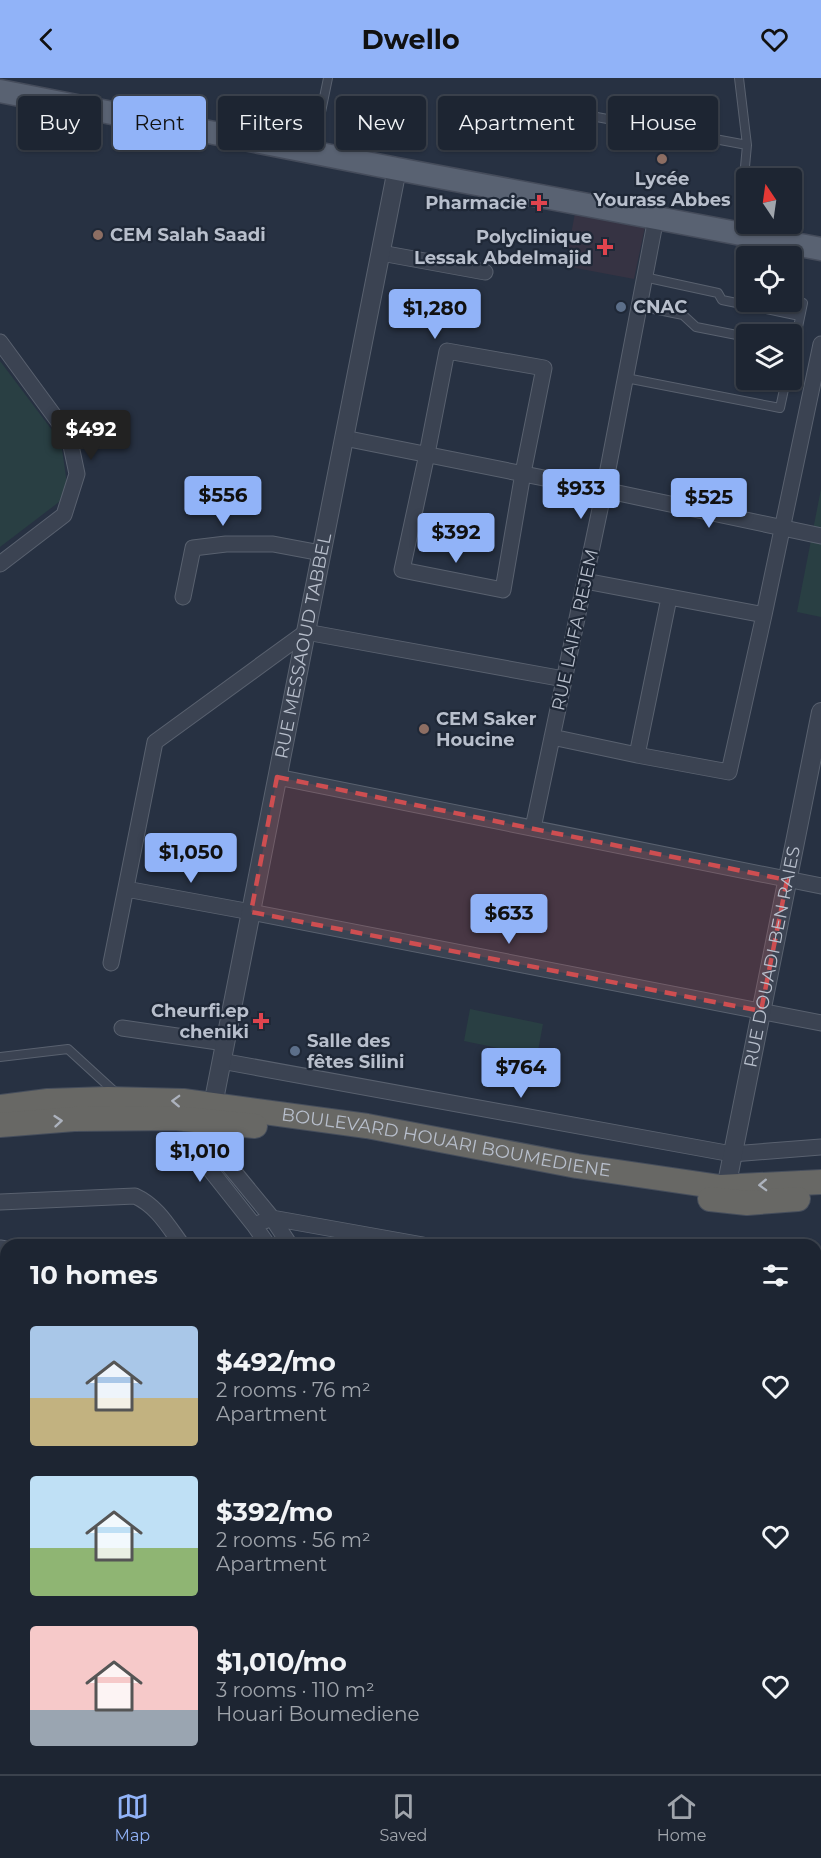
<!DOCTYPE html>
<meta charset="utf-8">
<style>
body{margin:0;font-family:Montserrat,sans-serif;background:#2a313e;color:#f1f3f6;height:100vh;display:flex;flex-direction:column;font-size:22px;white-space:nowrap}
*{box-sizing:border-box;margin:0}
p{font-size:20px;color:#a0a5ac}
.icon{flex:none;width:33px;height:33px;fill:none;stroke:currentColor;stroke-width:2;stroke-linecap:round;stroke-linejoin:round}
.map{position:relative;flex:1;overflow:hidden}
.sheet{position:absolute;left:0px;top:1161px;width:822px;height:536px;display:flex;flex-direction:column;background:#1d2532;border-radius:18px 18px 0 0;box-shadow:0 2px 4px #0004,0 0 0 2px #3b424d}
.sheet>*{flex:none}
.hud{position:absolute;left:18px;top:18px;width:786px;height:54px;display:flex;gap:12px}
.needle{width:39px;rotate:347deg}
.tools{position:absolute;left:736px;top:90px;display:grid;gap:12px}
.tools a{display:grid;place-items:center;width:66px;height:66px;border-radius:6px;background:#1d2532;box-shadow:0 2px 4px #0004,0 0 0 2px #3b424d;font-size:30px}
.price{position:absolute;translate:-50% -51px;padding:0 14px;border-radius:6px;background:#91b3f8;color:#111;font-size:20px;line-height:39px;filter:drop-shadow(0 2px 3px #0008)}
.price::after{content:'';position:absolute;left:50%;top:36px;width:18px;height:14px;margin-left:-9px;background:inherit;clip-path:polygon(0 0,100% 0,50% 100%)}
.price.selected{background:#222;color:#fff}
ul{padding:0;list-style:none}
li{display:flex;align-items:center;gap:18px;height:150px;padding:0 30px}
li span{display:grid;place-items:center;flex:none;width:168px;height:120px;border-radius:6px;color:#555}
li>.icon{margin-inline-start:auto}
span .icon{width:72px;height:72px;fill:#fffc;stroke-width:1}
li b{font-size:26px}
h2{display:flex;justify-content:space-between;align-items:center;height:72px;padding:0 30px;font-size:26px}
.chip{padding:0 21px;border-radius:6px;background:#1d2532;box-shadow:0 2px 4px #0004,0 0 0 2px #3b424d;font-size:21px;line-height:54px}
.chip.selected{background:#91b3f8;color:#111}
header{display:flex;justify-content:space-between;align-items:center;height:78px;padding:0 30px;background:#91b3f8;color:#111;font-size:27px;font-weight:700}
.tab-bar{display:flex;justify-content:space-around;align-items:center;height:84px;border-top:2px solid #3b424d;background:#1d2532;font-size:16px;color:#a0a5ac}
.tab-bar a{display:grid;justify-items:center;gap:3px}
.tab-bar .selected{color:#91b3f8}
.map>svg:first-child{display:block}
.medical{fill:#363343}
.green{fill:#293f43}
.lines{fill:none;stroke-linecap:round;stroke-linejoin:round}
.service-casing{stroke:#59616f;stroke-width:10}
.minor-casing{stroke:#59616f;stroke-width:17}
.tertiary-casing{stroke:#59616f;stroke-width:20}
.primary-casing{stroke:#454c5b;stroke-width:25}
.trunk-casing{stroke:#464e5c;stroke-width:26}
.service{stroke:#3b4352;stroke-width:8}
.minor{stroke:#3b4352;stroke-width:15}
.tertiary{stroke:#3b4352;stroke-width:18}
.primary{stroke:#596272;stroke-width:22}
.trunk{stroke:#686865;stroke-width:24}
.oneway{stroke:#acb2bd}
.marked{fill:#ce4e51;fill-opacity:0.2;stroke:#ce4e51;stroke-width:4.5;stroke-dasharray:12 8;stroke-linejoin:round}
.education-dot{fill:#8d6e63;stroke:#1f2837;stroke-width:2}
.health-dot{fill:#e0444e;stroke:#1f2837;stroke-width:2}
.service-dot{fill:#5c6f8a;stroke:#1f2837;stroke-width:2}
.labels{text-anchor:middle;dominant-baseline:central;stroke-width:4.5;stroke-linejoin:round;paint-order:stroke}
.poi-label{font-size:18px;font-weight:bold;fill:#b8bfcc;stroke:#1f2837;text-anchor:start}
.street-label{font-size:18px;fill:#b8bfcc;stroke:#1f2837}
</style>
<header><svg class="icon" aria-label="back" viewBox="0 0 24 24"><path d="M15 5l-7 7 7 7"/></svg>Dwello<svg class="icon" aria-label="heart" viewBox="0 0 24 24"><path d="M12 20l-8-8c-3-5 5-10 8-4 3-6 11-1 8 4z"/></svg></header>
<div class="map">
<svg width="821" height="1696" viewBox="0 0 821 1696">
<rect width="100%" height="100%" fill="#273142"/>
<path class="medical" d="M 575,135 L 645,149 L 634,201 L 565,188 Z"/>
<path class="green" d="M 0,283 L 61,364 L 67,406 L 59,424 L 0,469 Z
M 821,411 L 821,539 L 797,534 Z
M 470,931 L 543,946 L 537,978 L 464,963 Z"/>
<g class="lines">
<g class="service-casing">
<path id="service" d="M 739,0 L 747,67 L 739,154
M 586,37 L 747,67
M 313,73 L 328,0
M 644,199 L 718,215 L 722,222 L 800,238
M 639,228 L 683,237 L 696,249 L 747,259
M 792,278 L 803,225
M 626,300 L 780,330 L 786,302
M 0,979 L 68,971 L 115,1014"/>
</g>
<g class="minor-casing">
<path id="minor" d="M 381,175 L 485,194
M 0,264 L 69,358 L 77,396 L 64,437 L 0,486
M 447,273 L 544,290 L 523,395 L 503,512 L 402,492 L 427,376 Z
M 344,360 L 604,412 L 821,458
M 183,519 L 193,470 L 226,466 L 273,466 L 321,475
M 764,537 L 821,266
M 552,659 L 637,677 L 729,694 L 764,537 L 585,503
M 637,677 L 669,520
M 277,699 L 821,808
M 533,750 L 604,412 L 656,140
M 126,811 L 251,834 L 821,945
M 111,885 L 155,664 L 306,554 L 564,601
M 122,950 L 225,965
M 221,983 L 732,1076 L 821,1069
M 208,1062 L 197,1075 L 254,1147 L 268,1167
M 208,1062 L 272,1140 L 290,1167
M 0,1124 L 135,1118 C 157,1128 168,1148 182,1167
M 254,1147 L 272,1140 L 423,1167
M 0,1170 L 6,1171
M 0,1200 L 6,1200
M 816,1201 L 821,1200
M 0,1270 L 6,1269
M 0,1376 L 6,1375
M 0,1454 L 6,1453
M 816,1492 L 821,1497
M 0,1533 L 6,1543
M 0,1626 L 6,1619
M 92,1690 L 95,1696
M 208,1690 L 223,1696
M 624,1690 L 642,1693 L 643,1696
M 765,1690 L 767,1696"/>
</g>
<g class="tertiary-casing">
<g id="tertiary">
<path id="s1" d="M 211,1037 L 397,91"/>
<path id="s2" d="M 724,1120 L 821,634"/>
</g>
</g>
<g class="primary-casing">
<path id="primary" d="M 0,13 L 397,91 L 821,171"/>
</g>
<g class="trunk-casing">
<g id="trunk">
<path id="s3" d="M 0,1029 L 48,1023 L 108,1021 L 183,1023 L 367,1048 L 577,1088 L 720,1109 L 821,1104"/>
<path d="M 0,1047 L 74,1041 L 175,1040 L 255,1048"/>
<path d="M 710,1121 L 747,1125 L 798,1121"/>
</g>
</g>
<use href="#service" class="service"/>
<use href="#minor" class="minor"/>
<use href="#tertiary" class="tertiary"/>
<use href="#primary" class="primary"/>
<use href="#trunk" class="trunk"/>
</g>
<defs><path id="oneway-chevron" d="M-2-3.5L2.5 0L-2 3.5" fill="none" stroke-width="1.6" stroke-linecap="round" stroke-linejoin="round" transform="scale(1.5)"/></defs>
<g class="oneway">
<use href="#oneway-chevron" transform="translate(176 1023) rotate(-178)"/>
<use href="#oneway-chevron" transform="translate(58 1043) rotate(-5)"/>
<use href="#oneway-chevron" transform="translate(763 1107) rotate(178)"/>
</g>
<path class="marked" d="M 277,699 L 787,802 L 761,933 L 251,834 Z"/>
<g class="education-dot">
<circle cx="662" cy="81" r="6"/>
<circle cx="98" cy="157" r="6"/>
<circle cx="424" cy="651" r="6"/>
</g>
<g class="health-dot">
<path d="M536 116h6v6h6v6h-6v6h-6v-6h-6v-6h6z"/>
<path d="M602 160h6v6h6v6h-6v6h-6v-6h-6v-6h6z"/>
<path d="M258 934h6v6h6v6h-6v6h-6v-6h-6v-6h6z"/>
</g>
<g class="service-dot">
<circle cx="621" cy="229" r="6"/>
<circle cx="295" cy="973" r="6"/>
</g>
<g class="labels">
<g class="poi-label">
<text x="662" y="101" text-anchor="middle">Lycée<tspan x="662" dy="21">Yourass Abbes</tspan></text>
<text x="527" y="125" text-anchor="end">Pharmacie</text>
<text x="110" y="157">CEM Salah Saadi</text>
<text x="592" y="159" text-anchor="end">Polyclinique<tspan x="592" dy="21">Lessak Abdelmajid</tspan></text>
<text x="633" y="229">CNAC</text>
<text x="436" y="641">CEM Saker<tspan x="436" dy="21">Houcine</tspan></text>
<text x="249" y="933" text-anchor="end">Cheurfi.ep<tspan x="249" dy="21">cheniki</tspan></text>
<text x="307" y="963">Salle des<tspan x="307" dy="21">fêtes Silini</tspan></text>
</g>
<g class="street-label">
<text transform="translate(575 552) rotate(-78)">RUE LAIFA REJEM</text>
<text stroke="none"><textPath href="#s1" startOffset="478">RUE MESSAOUD TABBEL</textPath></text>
<text stroke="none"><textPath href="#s2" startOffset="246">RUE DOUADI BEN RAIES</textPath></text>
<text stroke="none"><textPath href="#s3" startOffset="450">BOULEVARD HOUARI BOUMEDIENE</textPath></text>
</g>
</g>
</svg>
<div class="tools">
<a><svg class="needle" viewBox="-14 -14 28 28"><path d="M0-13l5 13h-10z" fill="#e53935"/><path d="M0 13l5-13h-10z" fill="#a0a5ac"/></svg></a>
<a><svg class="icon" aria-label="locate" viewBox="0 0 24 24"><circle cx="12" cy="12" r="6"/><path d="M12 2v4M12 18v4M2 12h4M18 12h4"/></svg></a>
<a><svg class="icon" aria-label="layers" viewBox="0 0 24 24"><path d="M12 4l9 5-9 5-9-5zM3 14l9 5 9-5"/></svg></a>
</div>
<b class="price" style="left:435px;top:262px">$1,280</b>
<b class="price selected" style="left:91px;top:383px">$492</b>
<b class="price" style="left:581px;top:442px">$933</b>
<b class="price" style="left:223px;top:449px">$556</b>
<b class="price" style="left:709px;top:451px">$525</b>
<b class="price" style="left:456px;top:486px">$392</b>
<b class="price" style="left:191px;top:806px">$1,050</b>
<b class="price" style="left:509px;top:867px">$633</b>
<b class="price" style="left:521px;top:1021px">$764</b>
<b class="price" style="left:200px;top:1105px">$1,010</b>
<div class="hud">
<a class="chip">Buy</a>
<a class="chip selected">Rent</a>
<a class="chip">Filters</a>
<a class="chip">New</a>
<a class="chip">Apartment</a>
<a class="chip">House</a>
</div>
<section class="sheet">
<h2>10 homes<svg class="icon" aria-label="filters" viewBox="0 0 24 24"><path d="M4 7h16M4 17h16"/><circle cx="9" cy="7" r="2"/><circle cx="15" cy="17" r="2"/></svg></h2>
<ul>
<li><span style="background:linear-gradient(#a9c7e8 60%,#c2b280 0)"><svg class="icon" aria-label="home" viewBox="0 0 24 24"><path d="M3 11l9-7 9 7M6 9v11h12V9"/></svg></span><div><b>$492/mo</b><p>2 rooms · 76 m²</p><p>Apartment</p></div><svg class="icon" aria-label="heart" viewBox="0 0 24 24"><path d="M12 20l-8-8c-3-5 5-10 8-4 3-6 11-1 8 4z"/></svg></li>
<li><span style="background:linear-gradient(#bfe0f5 60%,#8fb573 0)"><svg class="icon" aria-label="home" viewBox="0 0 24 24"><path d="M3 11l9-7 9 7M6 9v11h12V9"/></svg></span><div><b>$392/mo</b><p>2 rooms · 56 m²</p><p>Apartment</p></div><svg class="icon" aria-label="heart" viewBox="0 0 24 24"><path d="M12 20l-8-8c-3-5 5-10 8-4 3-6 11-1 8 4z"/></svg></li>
<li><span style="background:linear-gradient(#f6c9c9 70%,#9aa5b1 0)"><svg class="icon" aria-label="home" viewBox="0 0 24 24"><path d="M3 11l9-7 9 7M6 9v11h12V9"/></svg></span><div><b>$1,010/mo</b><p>3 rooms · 110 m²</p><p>Houari Boumediene</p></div><svg class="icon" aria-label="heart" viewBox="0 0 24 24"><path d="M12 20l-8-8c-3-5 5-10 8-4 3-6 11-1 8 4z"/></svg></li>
</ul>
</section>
</div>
<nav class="tab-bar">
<a class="selected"><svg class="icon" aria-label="map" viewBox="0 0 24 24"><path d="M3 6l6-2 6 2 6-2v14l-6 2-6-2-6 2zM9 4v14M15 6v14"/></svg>Map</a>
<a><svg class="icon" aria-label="saved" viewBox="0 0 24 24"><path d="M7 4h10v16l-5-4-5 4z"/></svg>Saved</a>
<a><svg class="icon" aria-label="home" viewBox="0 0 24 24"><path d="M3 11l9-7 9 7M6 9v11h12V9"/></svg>Home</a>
</nav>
